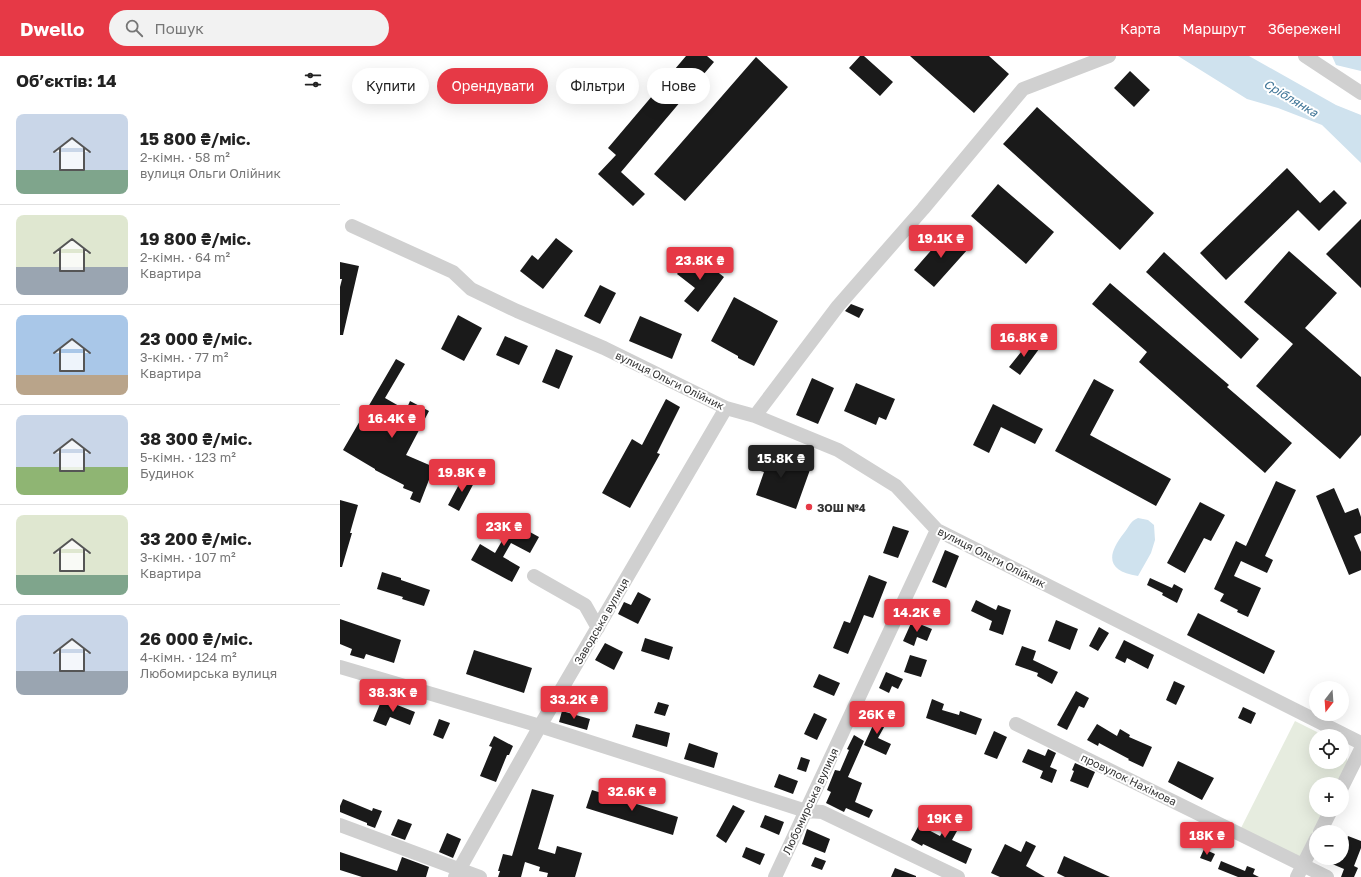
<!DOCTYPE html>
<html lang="uk">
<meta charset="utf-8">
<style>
body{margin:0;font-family:"Golos Text",sans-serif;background:#f2f2f2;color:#222;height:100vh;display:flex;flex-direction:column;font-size:15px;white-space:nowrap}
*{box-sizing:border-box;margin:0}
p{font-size:13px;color:#767676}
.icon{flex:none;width:22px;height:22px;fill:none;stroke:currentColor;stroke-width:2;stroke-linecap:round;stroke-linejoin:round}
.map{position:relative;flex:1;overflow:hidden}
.details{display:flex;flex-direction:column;background:#fff;width:340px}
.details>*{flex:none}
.guide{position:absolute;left:12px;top:12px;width:380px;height:36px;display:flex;gap:8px}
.needle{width:26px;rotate:197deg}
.fabs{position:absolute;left:969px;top:625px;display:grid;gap:8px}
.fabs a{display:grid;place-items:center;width:40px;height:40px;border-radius:50%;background:#fff;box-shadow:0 4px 16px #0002;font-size:20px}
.price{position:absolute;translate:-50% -34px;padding:0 9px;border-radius:4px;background:#e63946;color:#fff;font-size:13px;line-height:26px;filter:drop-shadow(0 1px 2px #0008)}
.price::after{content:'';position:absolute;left:50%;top:24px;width:12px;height:9px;margin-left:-6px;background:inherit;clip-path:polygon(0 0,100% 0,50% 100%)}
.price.on{background:#222;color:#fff}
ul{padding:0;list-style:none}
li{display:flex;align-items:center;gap:12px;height:100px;padding:0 16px}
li+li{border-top:1px solid #e0e0e0}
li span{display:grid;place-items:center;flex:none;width:112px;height:80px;border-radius:8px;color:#555}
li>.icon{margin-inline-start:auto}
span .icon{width:48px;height:48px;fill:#fffc;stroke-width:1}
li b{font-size:17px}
h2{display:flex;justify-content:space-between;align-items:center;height:48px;padding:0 16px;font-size:17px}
.chip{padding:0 14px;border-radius:18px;background:#fff;box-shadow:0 4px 16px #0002;font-size:14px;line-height:36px}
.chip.on{background:#e63946;color:#fff}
header{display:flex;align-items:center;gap:24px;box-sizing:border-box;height:56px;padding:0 20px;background:#e63946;color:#fff}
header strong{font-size:19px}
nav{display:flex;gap:22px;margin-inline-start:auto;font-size:14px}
.search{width:280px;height:36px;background:#f2f2f2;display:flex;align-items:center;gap:10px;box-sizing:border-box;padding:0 14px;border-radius:22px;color:#767676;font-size:15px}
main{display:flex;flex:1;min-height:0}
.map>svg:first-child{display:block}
.green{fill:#e6ecdf}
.water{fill:#cfe2ee}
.building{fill:#1a1a1a}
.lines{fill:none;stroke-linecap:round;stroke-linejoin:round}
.minor{stroke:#d0d0d0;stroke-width:14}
.poi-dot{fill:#e63946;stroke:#fff;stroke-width:1.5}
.labels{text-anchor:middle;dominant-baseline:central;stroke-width:4;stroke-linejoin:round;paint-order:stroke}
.street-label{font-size:11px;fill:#333;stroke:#fff}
.poi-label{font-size:11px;font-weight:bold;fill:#333;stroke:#fff;text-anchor:start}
.water-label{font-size:12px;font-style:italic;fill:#3f7597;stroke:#fff}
</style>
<header>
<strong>Dwello</strong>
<div class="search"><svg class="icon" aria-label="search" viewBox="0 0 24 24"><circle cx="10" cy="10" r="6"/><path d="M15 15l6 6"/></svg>Пошук</div>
<nav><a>Карта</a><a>Маршрут</a><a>Збережені</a></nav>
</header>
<main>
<section class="details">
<h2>Об’єктів: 14<svg class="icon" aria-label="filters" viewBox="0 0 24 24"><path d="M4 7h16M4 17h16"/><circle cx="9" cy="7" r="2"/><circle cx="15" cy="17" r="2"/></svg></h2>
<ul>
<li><span style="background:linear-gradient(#c9d6e8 70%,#7fa58c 0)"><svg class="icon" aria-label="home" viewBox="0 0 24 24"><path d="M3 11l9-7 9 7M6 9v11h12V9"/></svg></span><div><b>15 800 ₴/міс.</b><p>2-кімн. · 58 m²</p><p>вулиця Ольги Олійник</p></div></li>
<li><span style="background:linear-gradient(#dfe7d0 65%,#9aa5b1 0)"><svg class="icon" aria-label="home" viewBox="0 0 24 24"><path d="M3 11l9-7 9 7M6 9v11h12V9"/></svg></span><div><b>19 800 ₴/міс.</b><p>2-кімн. · 64 m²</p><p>Квартира</p></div></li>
<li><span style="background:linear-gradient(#a9c7e8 75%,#b9a48a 0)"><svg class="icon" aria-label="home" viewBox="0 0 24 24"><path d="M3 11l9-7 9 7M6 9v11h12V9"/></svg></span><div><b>23 000 ₴/міс.</b><p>3-кімн. · 77 m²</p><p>Квартира</p></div></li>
<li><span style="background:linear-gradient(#c9d6e8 65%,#8fb573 0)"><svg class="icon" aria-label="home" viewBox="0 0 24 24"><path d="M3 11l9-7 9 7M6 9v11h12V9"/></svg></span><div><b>38 300 ₴/міс.</b><p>5-кімн. · 123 m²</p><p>Будинок</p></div></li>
<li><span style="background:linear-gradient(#dfe7d0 75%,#7fa58c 0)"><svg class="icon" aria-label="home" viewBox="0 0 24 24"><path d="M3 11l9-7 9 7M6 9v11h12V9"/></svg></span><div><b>33 200 ₴/міс.</b><p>3-кімн. · 107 m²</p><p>Квартира</p></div></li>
<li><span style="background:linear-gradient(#c9d6e8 70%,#9aa5b1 0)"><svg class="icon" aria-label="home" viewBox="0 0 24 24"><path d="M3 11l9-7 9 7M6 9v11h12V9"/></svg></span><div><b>26 000 ₴/міс.</b><p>4-кімн. · 124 m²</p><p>Любомирська вулиця</p></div></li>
</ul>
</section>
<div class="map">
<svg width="1021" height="821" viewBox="0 0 1021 821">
<rect width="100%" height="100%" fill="#fff"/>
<path class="green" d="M 955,665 L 985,680 L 976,680 L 976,706 L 1002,706 L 1002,689 C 1012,705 1006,713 998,728 L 976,728 L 976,754 L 985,754 L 961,802 L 901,772 Z"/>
<path class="water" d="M 838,0 L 909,0 L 996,49 L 1021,59 L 1021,107 L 982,69 L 938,52 L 907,43 Z
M 992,0 L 1021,0 L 1021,15 L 996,9 Z
M 798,462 L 808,464 L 814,469 L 815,484 L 811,497 L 798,520 C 767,515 766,500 784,477 C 790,470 789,466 798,462 Z"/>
<path class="building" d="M 346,0 L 367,0 L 374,6 L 281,116 L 305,138 L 293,150 L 258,118 L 276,99 L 268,92 Z
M 520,0 L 524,0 L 553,26 L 540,40 L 509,12 Z
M 570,0 L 649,0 L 669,18 L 634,57 Z
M 416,1 L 448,31 L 345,145 L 314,118 Z
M 790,15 L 810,34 L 794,51 L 774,32 Z
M 697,51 L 814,157 L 780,194 L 663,88 Z
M 947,112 L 980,147 L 994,134 L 1007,147 L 979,175 L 958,154 L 886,224 L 860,197 Z
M 658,128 L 714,176 L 686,208 L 631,160 Z
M 1021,163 L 1021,232 L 986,198 Z
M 608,175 L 628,193 L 594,231 L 574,214 Z
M 216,182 L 233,195 L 203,233 L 180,215 L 192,199 L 198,204 Z
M 949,195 L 997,237 L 965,272 L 1021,321 L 1021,379 L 1000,403 L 916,330 L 953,288 L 904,246 Z
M 824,196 L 919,283 L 901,303 L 806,216 Z
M 353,197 L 384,221 L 358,256 L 344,245 L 355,232 L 337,218 Z
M 0,206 L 19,210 L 3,279 L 0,279 L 0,231 L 2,223 L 0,223 Z
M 770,227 L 889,329 L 887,331 L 952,387 L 925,417 L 799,306 L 807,296 L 752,248 Z
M 260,229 L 276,237 L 260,268 L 244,260 Z
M 394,241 L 438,265 L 414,310 L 398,302 L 398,300 L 371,285 Z
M 511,248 L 524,253 L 519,262 L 505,255 Z
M 118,259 L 142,272 L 124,305 L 101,293 Z
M 300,260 L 342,278 L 332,303 L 289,285 Z
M 165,280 L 188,290 L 179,309 L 156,299 Z
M 689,286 L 699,293 L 680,319 L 669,311 Z
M 216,293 L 233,300 L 219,333 L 202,326 Z
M 56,303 L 65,308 L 45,342 L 66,354 L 70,345 L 89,355 L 66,399 L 94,411 L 80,447 L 70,443 L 73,436 L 63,432 L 64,429 L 35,414 L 35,413 L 3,394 Z
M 472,322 L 494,332 L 478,368 L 456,359 Z
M 754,323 L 774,334 L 750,379 L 831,423 L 816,450 L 715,395 Z
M 516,327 L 555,343 L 546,364 L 539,361 L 536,369 L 504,355 Z
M 326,343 L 340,351 L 317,397 L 320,398 L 290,452 L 262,437 L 292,383 L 302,389 Z
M 653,348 L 703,373 L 695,388 L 661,371 L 649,397 L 633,389 Z
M 421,393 L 471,411 L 456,453 L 416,439 L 424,416 L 414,413 Z
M 124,419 L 135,425 L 119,455 L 108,449 Z
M 936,425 L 956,434 L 925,500 L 933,504 L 927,517 L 901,505 L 894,520 L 921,532 L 908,561 L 897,556 L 898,554 L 880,545 L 884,538 L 874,533 L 896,485 L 906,490 Z
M 994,432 L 1005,457 L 1018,452 L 1021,461 L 1021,477 L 1014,480 L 1021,496 L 1021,514 L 1009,519 L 976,440 Z
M 0,444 L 18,449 L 10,477 L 12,477 L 2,511 L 0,511 Z
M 860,446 L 885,459 L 871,485 L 864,482 L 845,517 L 827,507 Z
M 155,457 L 199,481 L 190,497 L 171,487 L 163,501 L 180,511 L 172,526 L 131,504 L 140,488 L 155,497 L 163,483 L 146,473 Z
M 553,470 L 569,475 L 558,502 L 543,497 Z
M 605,494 L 619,500 L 606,532 L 592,526 Z
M 42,516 L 61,522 L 61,524 L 90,534 L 84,550 L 62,543 L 63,541 L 37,533 Z
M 529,519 L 547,526 L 533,562 L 524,559 L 508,598 L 493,592 L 504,565 L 510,567 Z
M 810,522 L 832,532 L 834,528 L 843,533 L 837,547 L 822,539 L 823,537 L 807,529 Z
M 298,536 L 311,543 L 298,568 L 278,558 L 284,546 L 291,549 Z
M 636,544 L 656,554 L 658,549 L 671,554 L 663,579 L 649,574 L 652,565 L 631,555 Z
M 858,557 L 935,595 L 924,618 L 847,579 Z
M 0,563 L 61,584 L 54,607 L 26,598 L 24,603 L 10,599 L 12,593 L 0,588 Z
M 716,564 L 738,573 L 730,594 L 708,585 Z
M 572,565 L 592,573 L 587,585 L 577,581 L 574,590 L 563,585 Z
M 759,571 L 769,577 L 758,595 L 749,590 Z
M 305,582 L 333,591 L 329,604 L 301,595 Z
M 784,584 L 814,599 L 808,613 L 787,602 L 785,607 L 775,602 Z
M 265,587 L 283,596 L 274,614 L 255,604 Z
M 682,590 L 696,595 L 693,604 L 718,616 L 712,628 L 697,620 L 698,617 L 675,609 Z
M 134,594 L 192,612 L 184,637 L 126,618 Z
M 570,599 L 587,604 L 581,621 L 564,616 Z
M 546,616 L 563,623 L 558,633 L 552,630 L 549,637 L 539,632 Z
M 479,618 L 500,627 L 494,640 L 473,631 Z
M 834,625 L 845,630 L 836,649 L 826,644 Z
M 736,635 L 749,642 L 744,652 L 739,650 L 727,674 L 717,669 Z
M 42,643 L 75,656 L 70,669 L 50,661 L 46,670 L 33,665 Z
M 592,643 L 604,648 L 602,654 L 619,659 L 620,655 L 642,663 L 636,679 L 586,662 Z
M 318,646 L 329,649 L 325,660 L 314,657 Z
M 903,651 L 916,657 L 911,668 L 898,662 Z
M 222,655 L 250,663 L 247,674 L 219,666 Z
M 533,656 L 548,664 L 538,682 L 551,688 L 546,699 L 524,689 L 534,667 L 529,664 Z
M 474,657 L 487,663 L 477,684 L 464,678 Z
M 99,663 L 110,667 L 103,683 L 93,679 Z
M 296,668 L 330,677 L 327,691 L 292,681 Z
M 757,668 L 777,680 L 780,673 L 790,679 L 789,681 L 812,691 L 803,711 L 788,704 L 789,703 L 759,687 L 758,690 L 747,684 Z
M 654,675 L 667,681 L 657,703 L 644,698 Z
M 514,679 L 524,685 L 508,721 L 522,727 L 515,746 L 533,754 L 529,762 L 506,752 L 504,756 L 486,747 L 491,736 L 487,734 L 495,714 L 500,715 L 509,694 L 507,693 Z
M 154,680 L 173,690 L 169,699 L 167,699 L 156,726 L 140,720 L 152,691 L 149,690 Z
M 349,687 L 378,697 L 374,712 L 344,703 Z
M 688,693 L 705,700 L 708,693 L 716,697 L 710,711 L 717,714 L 712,727 L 700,722 L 703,715 L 682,706 Z
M 461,701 L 470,704 L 466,716 L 457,713 Z
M 838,705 L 874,722 L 862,744 L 828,726 Z
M 735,707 L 755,716 L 748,732 L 730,725 L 734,715 L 732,714 Z
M 439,718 L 458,725 L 453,738 L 434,731 Z
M 192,733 L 214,739 L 198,793 L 215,798 L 217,790 L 242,797 L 235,821 L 207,821 L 208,817 L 199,815 L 200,811 L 185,806 L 181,821 L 158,821 L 160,815 L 158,815 L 163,798 L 172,800 Z
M 252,734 L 338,761 L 333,779 L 246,752 Z
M 3,743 L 32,755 L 33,752 L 42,755 L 35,772 L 27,769 L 27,767 L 0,756 L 0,750 Z
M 393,749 L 405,755 L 386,787 L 376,780 Z
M 617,752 L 627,757 L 612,784 L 632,793 L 626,808 L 583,788 L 582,790 L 571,784 L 579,769 L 600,780 L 603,775 L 604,776 Z
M 425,759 L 444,766 L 439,779 L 420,771 Z
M 58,763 L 72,768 L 65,784 L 51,779 Z
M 467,773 L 490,783 L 485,797 L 462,788 Z
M 107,777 L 121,783 L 113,802 L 99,796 Z
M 1008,780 L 1021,785 L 1021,792 L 1014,810 L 1018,812 L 1014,821 L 1001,821 L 1004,813 L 978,802 L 1002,802 L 1002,796 Z
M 686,785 L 696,790 L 686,810 L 705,821 L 660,821 L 651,817 L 665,788 L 681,796 Z
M 406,791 L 425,798 L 420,809 L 402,801 Z
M 864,793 L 875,798 L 871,806 L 860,802 Z
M 0,796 L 57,815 L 62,801 L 89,811 L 86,821 L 22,821 L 0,814 Z
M 724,800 L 737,806 L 770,821 L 725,821 L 717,817 Z
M 475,801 L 486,805 L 482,814 L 471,810 Z
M 881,805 L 905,815 L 907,810 L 915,813 L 913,818 L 919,821 L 898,821 L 878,813 Z
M 555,812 L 576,820 L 576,821 L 551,821 Z"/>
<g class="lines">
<path class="minor" d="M 965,0 L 1021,37
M 12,170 L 113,216 L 131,233 L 177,255 L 264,292 L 386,352 L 415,360 L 498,394 L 556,430 L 597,474 L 1021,687
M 415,360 L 498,250 L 583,153 L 683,33 L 769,0
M 194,520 L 245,549 L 258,572
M 0,611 L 200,670 L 466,755 L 482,756 L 618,821
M 676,668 L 987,821
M 1002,731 L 1021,693
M 0,769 L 140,821
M 980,776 L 991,754
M 115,821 L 200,670 L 386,352
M 435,821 L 597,474
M 957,821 L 976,783"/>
</g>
<circle class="poi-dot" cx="469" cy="451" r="4"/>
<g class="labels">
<g class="street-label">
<text transform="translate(330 324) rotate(26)">вулиця Ольги Олійник</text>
<text transform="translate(652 501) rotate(27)">вулиця Ольги Олійник</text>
<text transform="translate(261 565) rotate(-60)">Заводська вулиця</text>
<text transform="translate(789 723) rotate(26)">провулок Нахімова</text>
<text transform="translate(470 745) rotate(-65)">Любомирська вулиця</text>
</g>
<g class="poi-label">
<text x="477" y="451">ЗОШ №4</text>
</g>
<g class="water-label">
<text transform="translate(951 42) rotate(31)">Сріблянка</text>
</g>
</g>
</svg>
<div class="fabs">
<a><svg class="needle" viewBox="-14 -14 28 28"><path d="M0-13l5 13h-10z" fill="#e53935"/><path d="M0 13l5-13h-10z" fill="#767676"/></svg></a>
<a><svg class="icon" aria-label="locate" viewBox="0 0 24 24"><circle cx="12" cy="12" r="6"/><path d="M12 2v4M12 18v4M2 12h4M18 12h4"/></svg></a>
<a>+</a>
<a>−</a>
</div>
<b class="price" style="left:601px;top:203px">19.1K ₴</b>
<b class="price" style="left:360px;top:225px">23.8K ₴</b>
<b class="price" style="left:684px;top:302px">16.8K ₴</b>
<b class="price" style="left:52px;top:383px">16.4K ₴</b>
<b class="price on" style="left:441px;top:423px">15.8K ₴</b>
<b class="price" style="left:122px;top:437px">19.8K ₴</b>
<b class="price" style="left:164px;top:491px">23K ₴</b>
<b class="price" style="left:577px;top:577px">14.2K ₴</b>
<b class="price" style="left:53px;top:657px">38.3K ₴</b>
<b class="price" style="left:234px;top:664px">33.2K ₴</b>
<b class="price" style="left:537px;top:679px">26K ₴</b>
<b class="price" style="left:292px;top:756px">32.6K ₴</b>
<b class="price" style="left:605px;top:783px">19K ₴</b>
<b class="price" style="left:867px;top:800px">18K ₴</b>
<div class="guide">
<a class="chip">Купити</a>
<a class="chip on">Орендувати</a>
<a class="chip">Фільтри</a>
<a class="chip">Нове</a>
</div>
</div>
</main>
